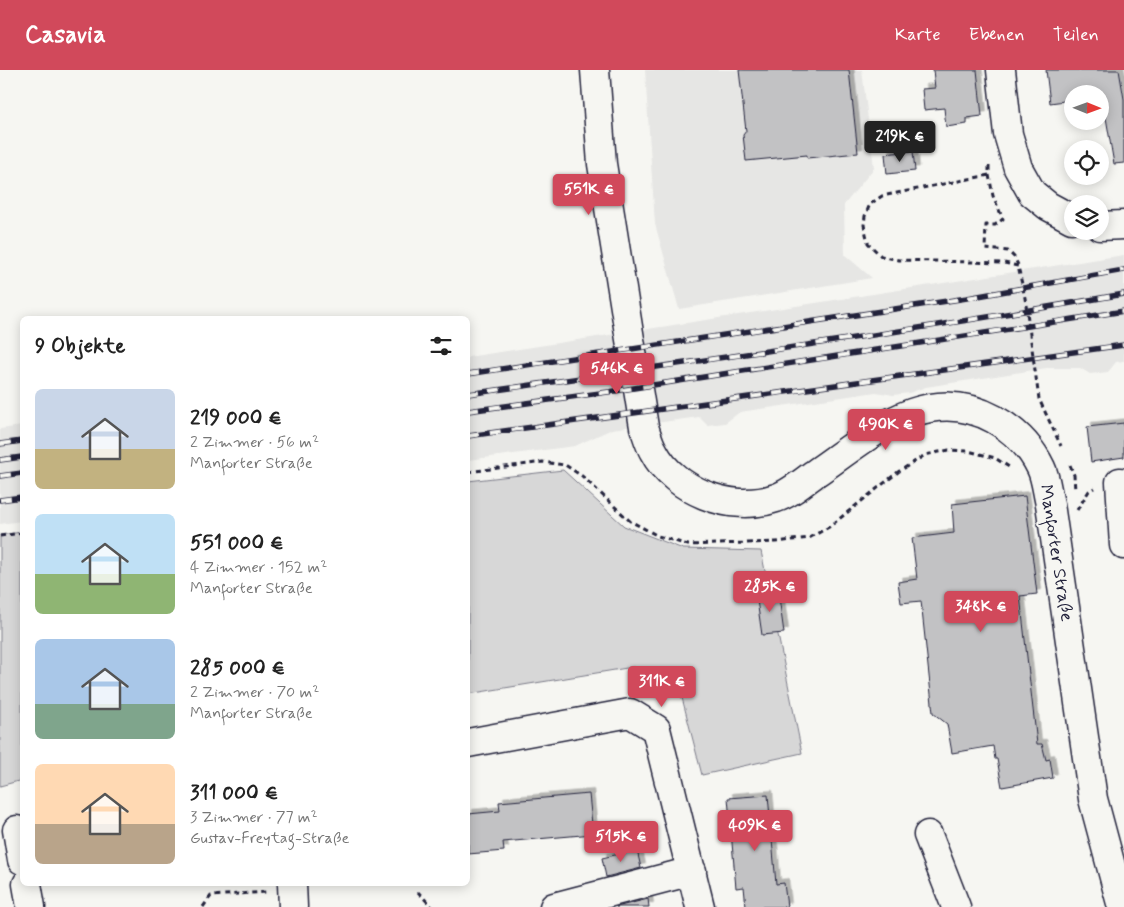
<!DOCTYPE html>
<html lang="de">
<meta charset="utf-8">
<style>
body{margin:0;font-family:Mynerve,sans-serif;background:#f6f6f6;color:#222;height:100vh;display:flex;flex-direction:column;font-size:19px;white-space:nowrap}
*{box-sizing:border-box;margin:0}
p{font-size:16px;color:#767676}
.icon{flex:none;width:28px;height:28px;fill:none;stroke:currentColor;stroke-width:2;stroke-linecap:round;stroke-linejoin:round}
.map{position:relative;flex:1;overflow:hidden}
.panel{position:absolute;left:20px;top:246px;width:450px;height:570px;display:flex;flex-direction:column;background:#fff;border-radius:8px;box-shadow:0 2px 12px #0003}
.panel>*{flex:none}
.needle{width:32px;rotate:91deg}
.controls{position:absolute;left:1064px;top:15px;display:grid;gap:10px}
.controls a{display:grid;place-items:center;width:45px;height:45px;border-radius:50%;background:#fff;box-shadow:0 2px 12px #0003;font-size:25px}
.price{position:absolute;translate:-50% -42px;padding:0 11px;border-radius:5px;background:#d1495b;color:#fff;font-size:16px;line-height:32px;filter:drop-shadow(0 1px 2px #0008)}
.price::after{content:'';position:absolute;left:50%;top:30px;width:15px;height:11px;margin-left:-8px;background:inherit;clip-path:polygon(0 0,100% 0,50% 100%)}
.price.selected{background:#222;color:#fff}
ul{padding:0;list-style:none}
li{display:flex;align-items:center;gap:15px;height:125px;padding:0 15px}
li span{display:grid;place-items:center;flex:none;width:140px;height:100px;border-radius:8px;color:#555}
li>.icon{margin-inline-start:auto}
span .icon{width:60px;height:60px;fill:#fffc;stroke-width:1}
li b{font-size:21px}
h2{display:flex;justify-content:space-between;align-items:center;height:60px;padding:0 15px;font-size:21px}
header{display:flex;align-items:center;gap:30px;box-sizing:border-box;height:70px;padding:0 25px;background:#d1495b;color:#fff}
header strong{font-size:24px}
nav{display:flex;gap:28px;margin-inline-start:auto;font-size:18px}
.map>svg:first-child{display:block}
.built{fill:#e6e6e4}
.green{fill:#d7d7d7;stroke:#7c7c89}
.building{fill:#c2c2c4;stroke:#22223b;filter:url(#shadow)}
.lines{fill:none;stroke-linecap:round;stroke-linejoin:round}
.minor-casing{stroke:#22223b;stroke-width:31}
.path{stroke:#22223b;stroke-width:3;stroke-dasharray:5 4;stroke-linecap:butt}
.minor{stroke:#f6f6f2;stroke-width:28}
.rail-casing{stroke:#22223b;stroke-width:5.5}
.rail{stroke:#f6f6f2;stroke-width:4;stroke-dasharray:11;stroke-linecap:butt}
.labels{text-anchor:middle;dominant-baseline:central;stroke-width:4.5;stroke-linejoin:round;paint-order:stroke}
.street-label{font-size:18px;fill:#22223b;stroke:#f6f6f2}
</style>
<header>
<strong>Casavia</strong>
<nav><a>Karte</a><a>Ebenen</a><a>Teilen</a></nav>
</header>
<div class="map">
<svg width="1124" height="837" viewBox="0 0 1124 837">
<defs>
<filter id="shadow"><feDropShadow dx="4.5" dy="-4.5" stdDeviation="0" flood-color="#0004"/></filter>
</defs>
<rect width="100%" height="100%" fill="#f6f6f2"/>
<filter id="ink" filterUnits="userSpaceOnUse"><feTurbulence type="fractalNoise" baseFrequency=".02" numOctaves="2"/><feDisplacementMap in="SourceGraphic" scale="10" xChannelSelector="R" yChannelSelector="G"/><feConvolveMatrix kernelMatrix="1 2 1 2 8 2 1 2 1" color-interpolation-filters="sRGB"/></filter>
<g filter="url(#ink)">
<path class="built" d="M 645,0 L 862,0 L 874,98 L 844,135 L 845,185 L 872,208 L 679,239 L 655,154 Z
M 1124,185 L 1124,291 L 1116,292 L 1108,302 L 1090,304 L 1080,298 L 1047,298 L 926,317 L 909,323 L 893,325 L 876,322 L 740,342 L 725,353 L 707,355 L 699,347 L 612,359 L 575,376 L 468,390 L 468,287 Z
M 22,356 L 22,451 L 0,454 L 0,359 Z"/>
<path class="green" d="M 563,400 L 624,456 L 683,479 L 761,481 L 802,683 L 702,705 L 680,620 L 633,597 L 468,624 L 468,411 Z
M 22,462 L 22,710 L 0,716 L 0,465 Z"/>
<path class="building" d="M 739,0 L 849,0 L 858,83 L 807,88 L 807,85 L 746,91 L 743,65 L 746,61 Z
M 933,0 L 977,0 L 982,46 L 967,48 L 967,54 L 946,57 L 944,38 L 924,40 L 922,19 L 935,18 Z
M 1046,0 L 1119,0 L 1124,29 L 1124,93 L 1114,94 L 1104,36 L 1100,36 L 1100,24 L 1072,24 L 1072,30 L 1050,33 Z
M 913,81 L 915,101 L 887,104 L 885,84 Z
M 1124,353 L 1124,387 L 1091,392 L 1087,357 Z
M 1025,426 L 1037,524 L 1020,526 L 1037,674 L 1042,674 L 1046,690 L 1050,689 L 1053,708 L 1002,717 L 997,689 L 995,689 L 993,676 L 952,683 L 947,654 L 933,643 L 921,531 L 901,533 L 898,512 L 917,509 L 912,468 L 954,463 L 952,434 Z
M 778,520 L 784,563 L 762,565 L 756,523 Z
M 589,724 L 593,764 L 503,772 L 504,781 L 468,784 L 468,744 L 500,741 L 499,732 Z
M 768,725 L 776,814 L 784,813 L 787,837 L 746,837 L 744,817 L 736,818 L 728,728 Z
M 637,780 L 641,798 L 606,807 L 602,788 Z
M 648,829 L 649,837 L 616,837 Z"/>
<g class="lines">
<g class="minor-casing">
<path id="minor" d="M 595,0 L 602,94 L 644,357 C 647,365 649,374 654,382 C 664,402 685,417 705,425 C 727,434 753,436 776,428 C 789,424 802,413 814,404 C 869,367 925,311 994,349 C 1014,360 1031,377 1041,398 C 1046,408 1047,423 1050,434 L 1093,729 L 1122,837
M 1001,0 L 1008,64 L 1018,98 L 1032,123 L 1048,136 L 1072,149
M 1100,156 L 1124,155
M 1120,412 L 1124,475
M 468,673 L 630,643 L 656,659 L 700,837
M 17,760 L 22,790
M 928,765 L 956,837
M 27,814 L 31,837
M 292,814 L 293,837
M 554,837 L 692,801"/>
</g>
<path class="path" d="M 989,96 L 989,105 L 882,126 L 870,134 L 865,146 L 864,155 L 868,173 L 881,186 L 899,190 L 1004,193 L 1018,196 L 1025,228 L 1039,329 L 1061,376
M 989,105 L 993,126 L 1003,149 L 995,155 L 986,155 L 985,179 L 1008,181 L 1014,187 L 1018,195
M 1070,395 L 1074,405 L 1075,421
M 468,402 L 543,392 L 565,395 L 582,406 L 630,451 L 658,466 L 688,475 L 776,472 L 809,468 L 829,457 L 898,402 L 925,385 L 949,380 L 968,381 L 995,388 L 1009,397
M 1077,440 L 1089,421 L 1094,418
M 0,466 L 22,463
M 418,822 L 432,837
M 203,837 L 211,826 L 266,822"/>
<use href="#minor" class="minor"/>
<g class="rail-casing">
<path id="rail" d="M 468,304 L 967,228 L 1124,200
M 468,324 C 687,293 906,262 1124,224
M 468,341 L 615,321 L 1124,241
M 468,366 L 1124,275
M 0,374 L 22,371
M 0,390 L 22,387
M 0,406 L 22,403
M 0,430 L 22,427"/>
</g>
<use href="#rail" class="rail"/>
</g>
</g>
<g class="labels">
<g class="street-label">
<text transform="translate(1056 483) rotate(81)">Manforter Straße</text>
</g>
</g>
</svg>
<div class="controls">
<a><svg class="needle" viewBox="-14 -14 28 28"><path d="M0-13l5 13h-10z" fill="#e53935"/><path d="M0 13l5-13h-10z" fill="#767676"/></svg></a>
<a><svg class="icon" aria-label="locate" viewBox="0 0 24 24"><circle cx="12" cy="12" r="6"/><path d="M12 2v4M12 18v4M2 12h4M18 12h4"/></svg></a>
<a><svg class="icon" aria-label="layers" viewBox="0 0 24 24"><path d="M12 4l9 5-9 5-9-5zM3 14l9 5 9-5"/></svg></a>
</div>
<b class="price selected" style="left:900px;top:93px">219K €</b>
<b class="price" style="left:589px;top:146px">551K €</b>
<b class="price" style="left:617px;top:325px">546K €</b>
<b class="price" style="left:886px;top:381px">490K €</b>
<b class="price" style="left:770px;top:543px">285K €</b>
<b class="price" style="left:981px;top:563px">348K €</b>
<b class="price" style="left:662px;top:638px">311K €</b>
<b class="price" style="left:755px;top:782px">409K €</b>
<b class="price" style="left:621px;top:793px">515K €</b>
<section class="panel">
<h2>9 Objekte<svg class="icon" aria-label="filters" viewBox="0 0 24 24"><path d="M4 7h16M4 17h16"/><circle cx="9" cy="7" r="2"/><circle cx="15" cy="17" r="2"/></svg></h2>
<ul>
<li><span style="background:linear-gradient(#c9d6e8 60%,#c2b280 0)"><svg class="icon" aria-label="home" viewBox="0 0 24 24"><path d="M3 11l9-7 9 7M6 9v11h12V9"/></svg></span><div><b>219 000 €</b><p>2 Zimmer · 56 m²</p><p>Manforter Straße</p></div></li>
<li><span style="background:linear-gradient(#bfe0f5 60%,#8fb573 0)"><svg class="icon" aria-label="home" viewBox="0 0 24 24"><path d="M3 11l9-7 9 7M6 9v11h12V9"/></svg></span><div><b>551 000 €</b><p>4 Zimmer · 152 m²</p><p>Manforter Straße</p></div></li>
<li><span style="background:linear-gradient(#a9c7e8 65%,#7fa58c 0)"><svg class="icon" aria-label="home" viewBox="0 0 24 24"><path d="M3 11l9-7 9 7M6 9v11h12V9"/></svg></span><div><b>285 000 €</b><p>2 Zimmer · 70 m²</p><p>Manforter Straße</p></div></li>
<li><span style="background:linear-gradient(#ffd9b3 60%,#b9a48a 0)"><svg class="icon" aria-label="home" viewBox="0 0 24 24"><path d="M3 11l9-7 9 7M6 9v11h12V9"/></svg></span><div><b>311 000 €</b><p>3 Zimmer · 77 m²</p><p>Gustav-Freytag-Straße</p></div></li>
</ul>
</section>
</div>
